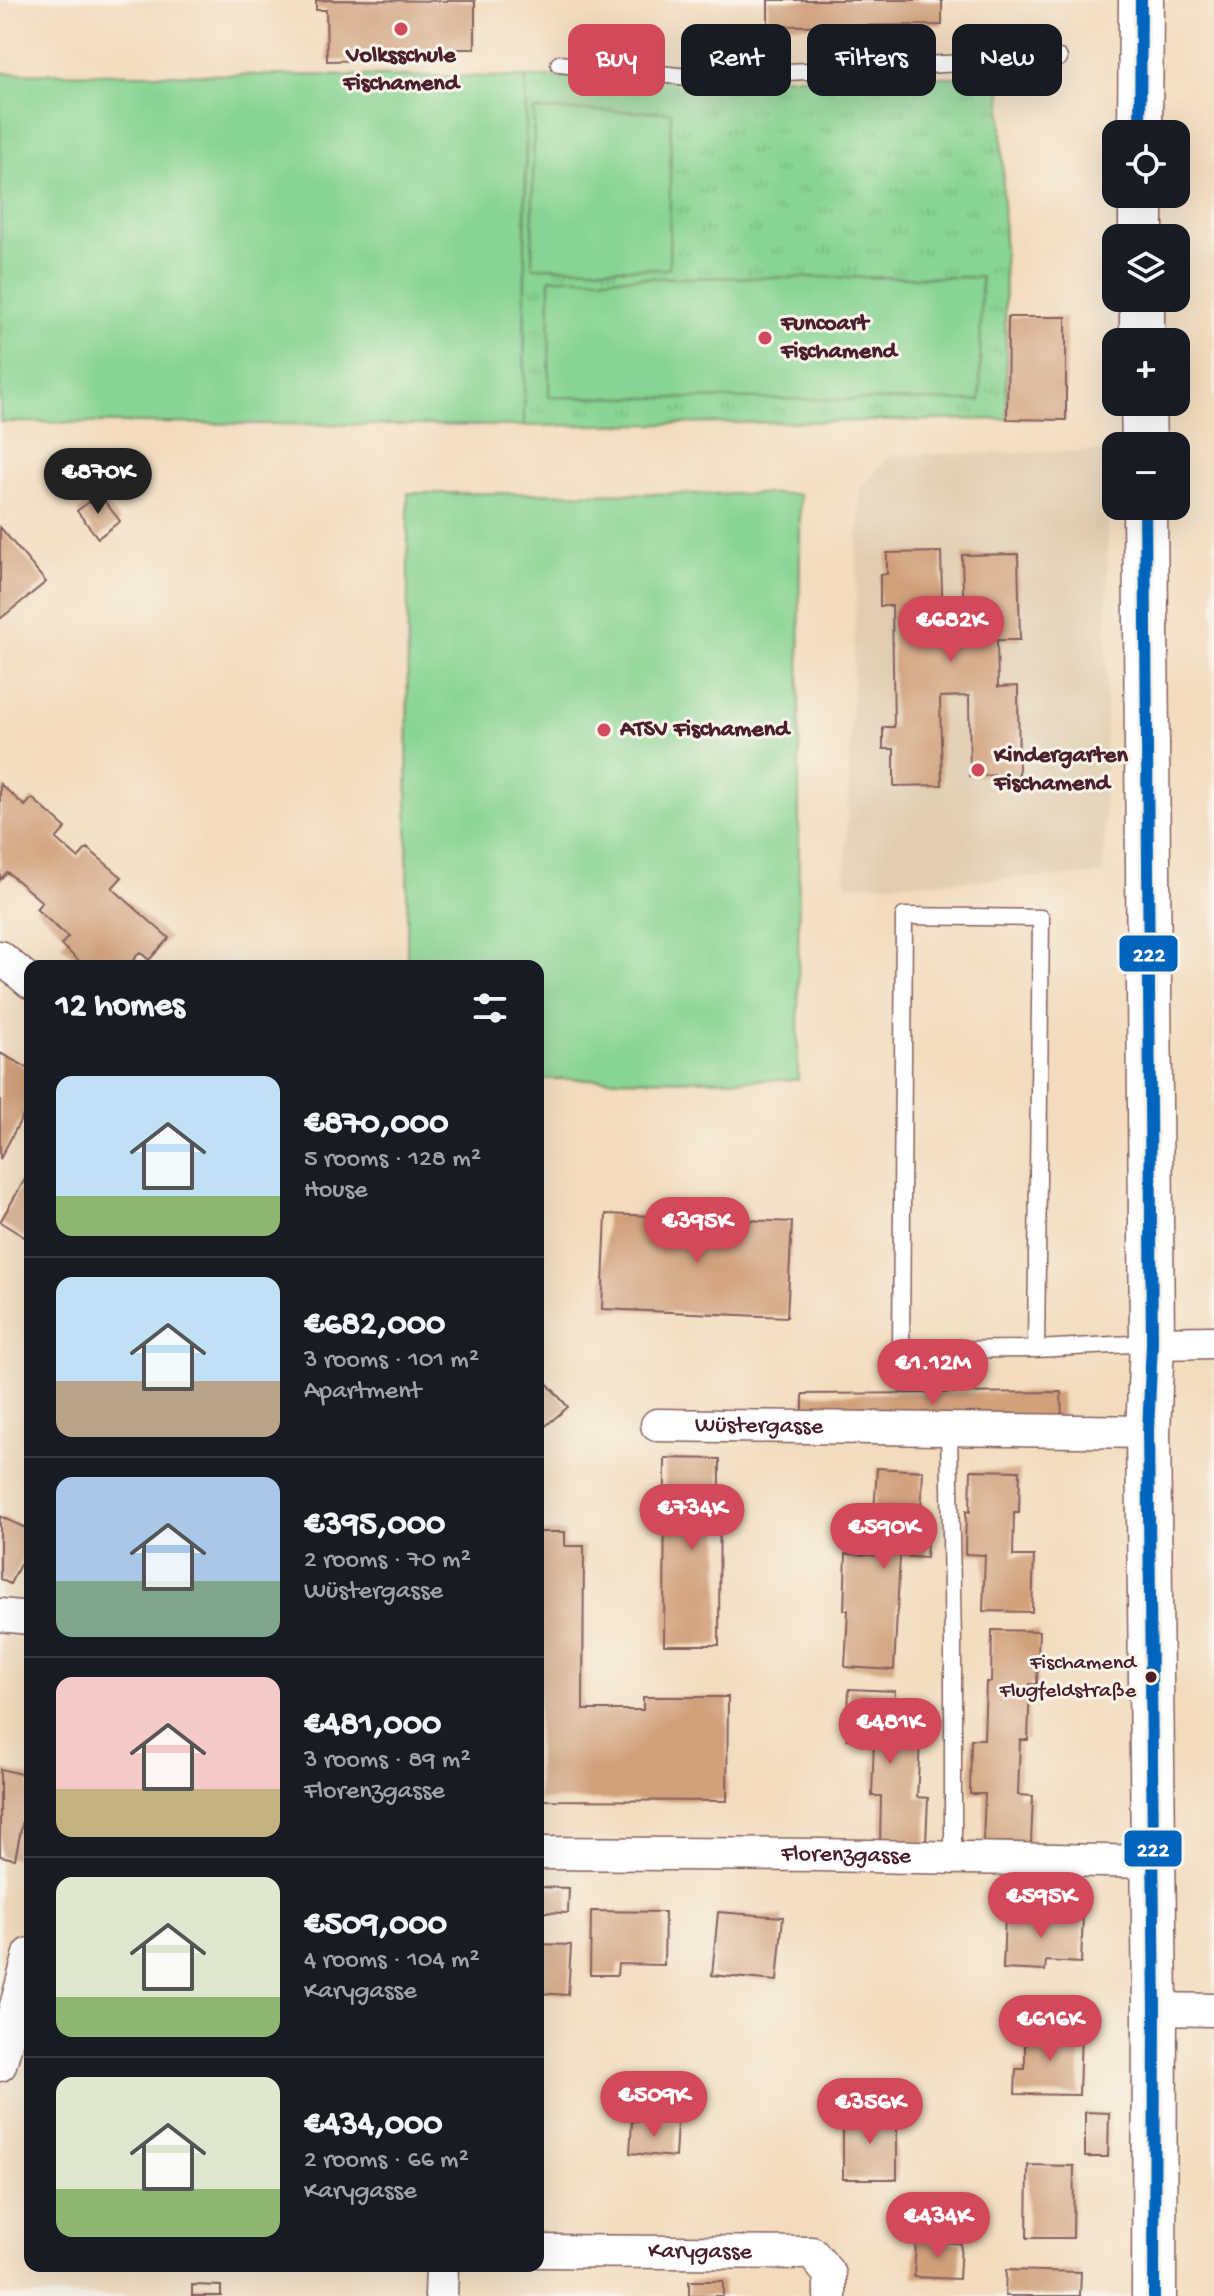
<!DOCTYPE html>
<meta charset="utf-8">
<style>
body{margin:0;font-family:"Gochi Hand",sans-serif;background:#242831;color:#f1f3f6;height:100vh;display:flex;flex-direction:column;font-size:30px;white-space:nowrap}
*{box-sizing:border-box;margin:0}
p{font-size:26px;color:#9ea1a6}
.icon{flex:none;width:44px;height:44px;fill:none;stroke:currentColor;stroke-width:2;stroke-linecap:round;stroke-linejoin:round}
.map{position:relative;flex:1;overflow:hidden}
.sheet{position:absolute;left:24px;top:960px;width:520px;height:1312px;display:flex;flex-direction:column;background:#171b24;border-radius:16px;box-shadow:0 8px 32px #0002}
.sheet>*{flex:none}
.banner{position:absolute;left:568px;top:24px;width:526px;height:72px;display:flex;gap:16px}
.fabs{position:absolute;left:1102px;top:120px;display:grid;gap:16px}
.fabs a{display:grid;place-items:center;width:88px;height:88px;border-radius:16px;background:#171b24;box-shadow:0 8px 32px #0002;font-size:40px}
.price{position:absolute;translate:-50% -68px;padding:0 18px;border-radius:28px;background:#d1495b;color:#fff;font-size:26px;line-height:52px;filter:drop-shadow(0 2px 4px #0008)}
.price::after{content:'';position:absolute;left:50%;top:48px;width:24px;height:18px;margin-left:-12px;background:inherit;clip-path:polygon(0 0,100% 0,50% 100%)}
.price.active{background:#222;color:#fff}
ul{padding:0;list-style:none}
li{display:flex;align-items:center;gap:24px;height:200px;padding:0 32px}
li+li{border-top:2px solid #363941}
li span{display:grid;place-items:center;flex:none;width:224px;height:160px;border-radius:16px;color:#555}
li>.icon{margin-inline-start:auto}
span .icon{width:96px;height:96px;fill:#fffc;stroke-width:1}
li b{font-size:34px}
h2{display:flex;justify-content:space-between;align-items:center;height:96px;padding:0 32px;font-size:34px}
.chip{padding:0 28px;border-radius:16px;background:#171b24;box-shadow:0 8px 32px #0002;font-size:28px;line-height:72px}
.chip.active{background:#d1495b;color:#fff}
.map>svg:first-child{display:block}
.built{fill:#e0cdb1}
.grass{fill:url(#grass-tufts);stroke:#697a5e;stroke-width:2}
.garden{fill:#88d492;stroke:#697a5e;stroke-width:2}
.building{fill:#d1a17c}
.lines{fill:none;stroke-linecap:round;stroke-linejoin:round}
.lane-casing{stroke:#85615e;stroke-width:19}
.street-casing{stroke:#85615e;stroke-width:35}
.primary-casing{stroke:#85615e;stroke-width:47}
.lane{stroke:#fff;stroke-width:16}
.street{stroke:#fff;stroke-width:32}
.primary{stroke:#fff;stroke-width:44}
.bus-1-casing{stroke:#f7f3e8;stroke-width:18}
.bus-1{stroke:#0065bd;stroke-width:12}
.poi-dot{fill:#d1495b;stroke:#f7f3e8;stroke-width:3}
.bus-dot{fill:#4a1f2b;stroke:#f7f3e8;stroke-width:3}
.labels{text-anchor:middle;dominant-baseline:central;stroke-width:6;stroke-linejoin:round;paint-order:stroke}
.bus-label{font-size:22px;fill:#4a1f2b;stroke:#f7f3e8;text-anchor:end}
.poi-label{font-size:24px;font-weight:bold;fill:#4a1f2b;stroke:#f7f3e8;text-anchor:start}
.street-label{font-size:24px;fill:#4a1f2b;stroke:#f7f3e8}
.line-badge{stroke:#f7f3e8;stroke-width:3}
.badge-label{font-size:22px;text-anchor:middle;font-weight:bold;fill:#fff}
</style>
<div class="map">
<svg width="1214" height="2296" viewBox="0 0 1214 2296">
<defs>
<pattern id="grass-tufts" width="24" height="20" patternUnits="userSpaceOnUse" patternTransform="scale(2)"><rect width="24" height="20" fill="#88d492"/><path d="M3 7l-1-3M5 7V3M7 7l1-3M15 17l-1-3M17 17v-4M19 17l1-3" fill="none" stroke="#77b67e"/></pattern>
</defs>
<rect width="100%" height="100%" fill="#f7f3e8"/>
<filter id="ink" filterUnits="userSpaceOnUse"><feTurbulence type="fractalNoise" baseFrequency=".0125" numOctaves="2"/><feDisplacementMap in="SourceGraphic" scale="16" xChannelSelector="R" yChannelSelector="G"/><feConvolveMatrix kernelMatrix="1 2 1 2 8 2 1 2 1" color-interpolation-filters="sRGB"/></filter>
<filter id="wash" filterUnits="userSpaceOnUse"><feTurbulence type="fractalNoise" baseFrequency=".006" numOctaves="4" result="noise"/><feDisplacementMap in="SourceGraphic" scale="32" xChannelSelector="R" yChannelSelector="G"/><feGaussianBlur stdDeviation="1.8" result="paint"/><feColorMatrix in="noise" values="0 0 0 0 0 0 0 0 0 0 0 0 0 0 0 0 0 1.4 0 .05"/><feComposite in="paint" operator="in"/></filter>
<g filter="url(#wash)">
<rect width="100%" height="100%" fill="#f2dcbd"/>
<path class="built" d="M 1109,451 L 1104,875 L 845,885 L 860,489 L 890,455 Z"/>
<path class="grass" d="M 526,77 L 1001,77 L 1007,419 L 524,426 Z"/>
<path class="garden" d="M 0,73 L 526,77 L 524,426 L 0,422 Z
M 534,110 L 671,112 L 669,269 L 532,267 Z
M 981,277 L 980,401 L 549,397 L 550,278 Z
M 408,493 L 800,494 L 798,1080 L 538,1079 L 538,966 L 407,966 Z"/>
<g id="blocks">
<path class="building" d="M 316,0 L 475,1 L 475,49 L 385,49 L 386,60 L 327,61 L 326,10 L 316,10 Z
M 768,0 L 942,0 L 942,25 L 768,26 Z
M 1008,317 L 1066,317 L 1066,420 L 1007,419 Z
M 99,494 L 120,521 L 98,538 L 77,511 Z
M 0,527 L 46,582 L 0,619 Z
M 941,552 L 943,632 L 964,631 L 962,555 L 1018,554 L 1020,640 L 997,640 L 998,687 L 1018,686 L 1019,775 L 970,776 L 969,696 L 940,697 L 942,785 L 894,786 L 894,749 L 883,749 L 883,727 L 894,727 L 892,606 L 880,606 L 880,575 L 887,574 L 887,553 Z
M 0,784 L 25,806 L 32,798 L 66,828 L 56,839 L 78,858 L 87,848 L 122,877 L 112,888 L 169,938 L 149,960 L 140,952 L 128,966 L 112,966 L 107,962 L 103,966 L 85,966 L 61,945 L 68,937 L 36,909 L 42,902 L 7,872 L 0,880 Z
M 0,1053 L 30,1069 L 30,1102 L 0,1159 Z
M 28,1174 L 30,1175 L 30,1231 L 26,1238 L 0,1222 Z
M 606,1214 L 792,1222 L 787,1317 L 602,1309 Z
M 538,1373 L 568,1407 L 542,1429 L 538,1424 Z
M 1061,1392 L 1062,1420 L 803,1421 L 803,1394 Z
M 665,1458 L 720,1459 L 719,1645 L 664,1645 Z
M 877,1468 L 923,1471 L 921,1514 L 929,1514 L 926,1558 L 900,1556 L 894,1670 L 845,1667 L 848,1610 L 844,1610 L 846,1554 L 883,1556 L 885,1512 L 874,1512 Z
M 971,1470 L 1020,1471 L 1019,1513 L 1014,1513 L 1013,1556 L 1034,1556 L 1032,1612 L 983,1611 L 985,1555 L 965,1554 L 966,1511 L 970,1512 Z
M 0,1516 L 30,1530 L 30,1545 L 10,1584 L 0,1579 Z
M 538,1532 L 565,1532 L 565,1546 L 584,1546 L 583,1710 L 643,1710 L 643,1697 L 728,1697 L 727,1801 L 538,1800 Z
M 992,1630 L 1039,1631 L 1037,1684 L 1030,1684 L 1028,1740 L 1020,1740 L 1018,1795 L 1033,1796 L 1031,1843 L 983,1842 L 985,1794 L 970,1794 L 971,1739 L 984,1739 L 986,1682 L 991,1682 Z
M 849,1689 L 895,1691 L 893,1741 L 920,1742 L 917,1797 L 928,1798 L 926,1843 L 880,1842 L 881,1796 L 872,1796 L 874,1740 L 847,1739 Z
M 0,1769 L 30,1776 L 30,1801 L 27,1800 L 15,1859 L 0,1856 Z
M 538,1887 L 569,1888 L 568,1913 L 538,1912 Z
M 591,1911 L 665,1912 L 664,1965 L 618,1964 L 617,1975 L 590,1975 Z
M 718,1912 L 783,1917 L 777,1981 L 712,1975 Z
M 1005,1913 L 1083,1915 L 1081,1963 L 1046,1961 L 1045,1971 L 1003,1969 Z
M 538,1944 L 571,1945 L 568,1995 L 538,1993 Z
M 1025,2028 L 1081,2030 L 1079,2095 L 1015,2094 L 1016,2069 L 1025,2069 Z
M 843,2112 L 897,2112 L 897,2179 L 843,2179 Z
M 1085,2112 L 1109,2113 L 1108,2157 L 1085,2157 Z
M 632,2121 L 677,2123 L 675,2157 L 630,2153 Z
M 1028,2165 L 1074,2166 L 1073,2238 L 1027,2238 Z
M 916,2241 L 961,2243 L 959,2279 L 914,2277 Z
M 1006,2270 L 1081,2272 L 1080,2296 L 1005,2296 Z
M 689,2281 L 723,2281 L 723,2296 L 689,2296 Z
M 192,2285 L 221,2286 L 221,2296 L 192,2296 Z"/>
</g>
</g>
<g filter="url(#ink)">
<use href="#blocks" fill-opacity="0" stroke="#85615e" stroke-width="2"/>
<g class="lines">
<g class="lane-casing">
<path id="lane" d="M 559,64 L 689,77 L 1059,58
M 1036,1349 L 1041,918 L 904,916 L 901,1350 L 1036,1349 L 1151,1343
M 949,1430 L 953,1645 L 953,1858"/>
</g>
<g class="street-casing">
<g id="street">
<path d="M 0,957 L 30,982"/>
<path d="M 1152,1343 L 1214,1342"/>
<path id="s1" d="M 657,1425 L 1148,1432"/>
<path d="M 0,1615 L 30,1618"/>
<path id="s2" d="M 538,1853 L 819,1855 L 1153,1862"/>
<path d="M 1155,2009 L 1214,2010"/>
<path d="M 0,2065 L 30,1954"/>
<path id="s3" d="M 538,2251 L 812,2253 L 830,2275 L 830,2296"/>
<path d="M 441,2296 L 442,2266"/>
</g>
</g>
<g class="primary-casing">
<path id="primary" d="M 1140,134 L 1141,0
M 1141,194 L 1141,238
M 1142,298 L 1142,342
M 1143,402 L 1144,446
M 1145,506 L 1152,1343 L 1148,1432 L 1155,2009 L 1154,2296"/>
</g>
<use href="#lane" class="lane"/>
<use href="#street" class="street"/>
<use href="#primary" class="primary"/>
<g class="bus-1-casing">
<path id="bus-1" d="M 1140,134 L 1141,0
M 1145,506 L 1152,1343 L 1148,1432 L 1155,2009 L 1154,2296"/>
</g>
<use href="#bus-1" class="bus-1"/>
</g>
</g>
<g class="poi-dot">
<circle cx="401" cy="29" r="8"/>
<circle cx="765" cy="338" r="8"/>
<circle cx="604" cy="730" r="8"/>
<circle cx="978" cy="770" r="8"/>
</g>
<circle class="bus-dot" cx="1151" cy="1677" r="7"/>
<g class="labels">
<g class="bus-label">
<text x="1136" y="1664">Fischamend<tspan x="1136" dy="28">Flugfeldstraße</tspan></text>
</g>
<g class="poi-label">
<text x="401" y="56" text-anchor="middle">Volksschule<tspan x="401" dy="28">Fischamend</tspan></text>
<text x="781" y="324">Funcoart<tspan x="781" dy="28">Fischamend</tspan></text>
<text x="620" y="730">ATSV Fischamend</text>
<text x="994" y="756">Kindergarten<tspan x="994" dy="28">Fischamend</tspan></text>
</g>
<g class="street-label">
<text stroke="none"><textPath href="#s1" startOffset="102">Wüstergasse</textPath></text>
<text stroke="none"><textPath href="#s2" startOffset="308">Florenzgasse</textPath></text>
<text stroke="none"><textPath href="#s3" startOffset="162">Karygasse</textPath></text>
</g>
</g>
<g class="line-badge">
<rect x="1118" y="934" width="61" height="39" rx="8" fill="#0065bd"/>
<rect x="1123" y="1829" width="60" height="39" rx="8" fill="#0065bd"/>
</g>
<g class="badge-label">
<text x="1149" y="961">222</text>
<text x="1153" y="1856">222</text>
</g>
</svg>
<div class="fabs">
<a><svg class="icon" aria-label="locate" viewBox="0 0 24 24"><circle cx="12" cy="12" r="6"/><path d="M12 2v4M12 18v4M2 12h4M18 12h4"/></svg></a>
<a><svg class="icon" aria-label="layers" viewBox="0 0 24 24"><path d="M12 4l9 5-9 5-9-5zM3 14l9 5 9-5"/></svg></a>
<a>+</a>
<a>−</a>
</div>
<b class="price active" style="left:98px;top:516px">€870K</b>
<b class="price" style="left:951px;top:664px">€682K</b>
<b class="price" style="left:697px;top:1265px">€395K</b>
<b class="price" style="left:933px;top:1407px">€1.12M</b>
<b class="price" style="left:692px;top:1552px">€734K</b>
<b class="price" style="left:884px;top:1571px">€590K</b>
<b class="price" style="left:890px;top:1766px">€481K</b>
<b class="price" style="left:1041px;top:1940px">€595K</b>
<b class="price" style="left:1050px;top:2063px">€616K</b>
<b class="price" style="left:654px;top:2139px">€509K</b>
<b class="price" style="left:870px;top:2146px">€356K</b>
<b class="price" style="left:938px;top:2260px">€434K</b>
<div class="banner">
<a class="chip active">Buy</a>
<a class="chip">Rent</a>
<a class="chip">Filters</a>
<a class="chip">New</a>
</div>
<section class="sheet">
<h2>12 homes<svg class="icon" aria-label="filters" viewBox="0 0 24 24"><path d="M4 7h16M4 17h16"/><circle cx="9" cy="7" r="2"/><circle cx="15" cy="17" r="2"/></svg></h2>
<ul>
<li><span style="background:linear-gradient(#bfe0f5 75%,#8fb573 0)"><svg class="icon" aria-label="home" viewBox="0 0 24 24"><path d="M3 11l9-7 9 7M6 9v11h12V9"/></svg></span><div><b>€870,000</b><p>5 rooms · 128 m²</p><p>House</p></div></li>
<li><span style="background:linear-gradient(#bfe0f5 65%,#b9a48a 0)"><svg class="icon" aria-label="home" viewBox="0 0 24 24"><path d="M3 11l9-7 9 7M6 9v11h12V9"/></svg></span><div><b>€682,000</b><p>3 rooms · 101 m²</p><p>Apartment</p></div></li>
<li><span style="background:linear-gradient(#a9c7e8 65%,#7fa58c 0)"><svg class="icon" aria-label="home" viewBox="0 0 24 24"><path d="M3 11l9-7 9 7M6 9v11h12V9"/></svg></span><div><b>€395,000</b><p>2 rooms · 70 m²</p><p>Wüstergasse</p></div></li>
<li><span style="background:linear-gradient(#f6c9c9 70%,#c2b280 0)"><svg class="icon" aria-label="home" viewBox="0 0 24 24"><path d="M3 11l9-7 9 7M6 9v11h12V9"/></svg></span><div><b>€481,000</b><p>3 rooms · 89 m²</p><p>Florenzgasse</p></div></li>
<li><span style="background:linear-gradient(#dfe7d0 75%,#8fb573 0)"><svg class="icon" aria-label="home" viewBox="0 0 24 24"><path d="M3 11l9-7 9 7M6 9v11h12V9"/></svg></span><div><b>€509,000</b><p>4 rooms · 104 m²</p><p>Karygasse</p></div></li>
<li><span style="background:linear-gradient(#dfe7d0 70%,#8fb573 0)"><svg class="icon" aria-label="home" viewBox="0 0 24 24"><path d="M3 11l9-7 9 7M6 9v11h12V9"/></svg></span><div><b>€434,000</b><p>2 rooms · 66 m²</p><p>Karygasse</p></div></li>
</ul>
</section>
</div>
